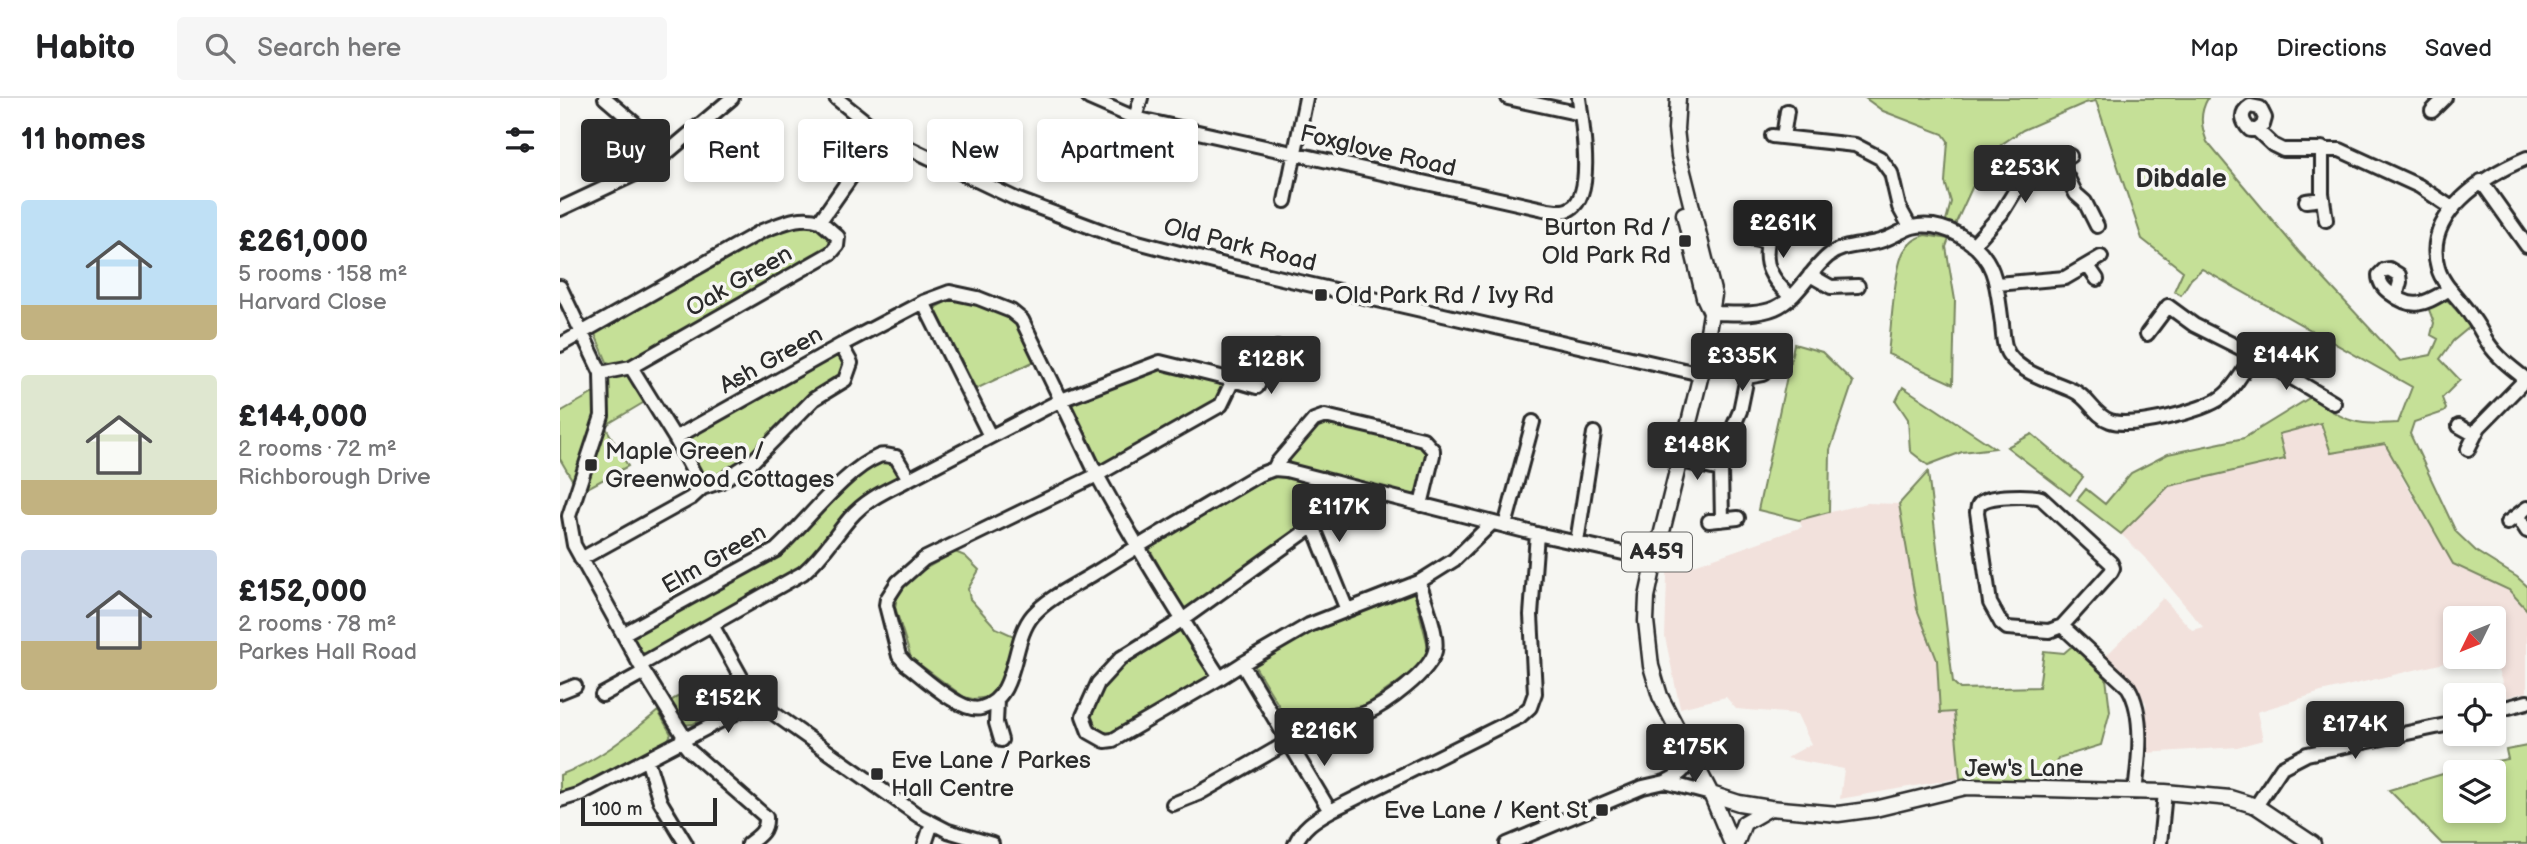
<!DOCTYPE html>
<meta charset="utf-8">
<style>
body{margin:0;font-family:"Balsamiq Sans",sans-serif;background:#f6f6f6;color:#202124;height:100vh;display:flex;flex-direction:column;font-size:26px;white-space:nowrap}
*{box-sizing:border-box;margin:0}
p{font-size:23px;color:#757577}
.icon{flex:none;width:38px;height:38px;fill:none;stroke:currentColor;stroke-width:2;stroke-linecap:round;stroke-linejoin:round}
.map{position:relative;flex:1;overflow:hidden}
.details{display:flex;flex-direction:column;background:#fff;width:560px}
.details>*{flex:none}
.hud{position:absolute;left:21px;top:21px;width:665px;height:63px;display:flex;gap:14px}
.needle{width:46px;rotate:227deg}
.controls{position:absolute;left:1883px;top:508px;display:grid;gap:14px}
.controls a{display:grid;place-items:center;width:63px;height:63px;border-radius:7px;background:#fff;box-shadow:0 4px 10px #0003;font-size:35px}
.scale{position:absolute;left:21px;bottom:18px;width:136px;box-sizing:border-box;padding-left:7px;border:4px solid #2b2b2b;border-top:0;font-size:19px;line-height:24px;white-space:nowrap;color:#2b2b2b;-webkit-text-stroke:5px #f6f6f2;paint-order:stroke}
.price{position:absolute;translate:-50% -60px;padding:0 16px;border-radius:7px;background:#2b2b2b;color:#fff;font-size:23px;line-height:46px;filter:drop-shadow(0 2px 4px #0008)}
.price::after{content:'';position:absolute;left:50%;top:42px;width:21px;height:16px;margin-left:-10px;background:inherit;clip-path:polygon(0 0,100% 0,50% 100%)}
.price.current{background:#222;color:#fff}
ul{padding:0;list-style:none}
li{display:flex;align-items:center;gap:21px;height:175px;padding:0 21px}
li span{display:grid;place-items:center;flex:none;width:196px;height:140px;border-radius:7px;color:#555}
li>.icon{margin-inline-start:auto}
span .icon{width:84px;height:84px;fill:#fffc;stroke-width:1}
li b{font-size:30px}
h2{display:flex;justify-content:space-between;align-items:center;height:84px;padding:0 21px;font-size:30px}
.pill{padding:0 24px;border-radius:7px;background:#fff;box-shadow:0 4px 10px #0003;font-size:24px;line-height:63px}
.pill.current{background:#2b2b2b;color:#fff}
header{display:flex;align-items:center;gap:42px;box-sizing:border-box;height:98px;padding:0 35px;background:#fff;border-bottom:2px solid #e0e0e0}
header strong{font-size:33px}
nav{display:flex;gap:38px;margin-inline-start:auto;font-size:24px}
.search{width:490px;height:63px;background:#f6f6f6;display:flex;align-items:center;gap:18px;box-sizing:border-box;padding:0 24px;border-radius:7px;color:#757577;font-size:26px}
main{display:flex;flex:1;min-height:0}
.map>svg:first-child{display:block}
.built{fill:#f2e1dc}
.green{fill:#c5e097;stroke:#788661;stroke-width:2;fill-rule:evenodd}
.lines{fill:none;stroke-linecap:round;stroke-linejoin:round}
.minor-casing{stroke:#2b2b2b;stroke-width:18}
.major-casing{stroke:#2b2b2b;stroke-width:19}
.minor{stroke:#f6f6f2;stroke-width:12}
.major{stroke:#f6f6f2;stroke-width:14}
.poi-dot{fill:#2b2b2b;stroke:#f6f6f2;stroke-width:2.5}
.labels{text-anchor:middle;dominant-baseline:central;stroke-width:7;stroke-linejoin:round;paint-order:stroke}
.shield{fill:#f6f6f2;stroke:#686867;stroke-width:2}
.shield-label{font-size:23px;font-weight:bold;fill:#2b2b2b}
.street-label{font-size:24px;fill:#2b2b2b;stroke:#f6f6f2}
.poi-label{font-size:24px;fill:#2b2b2b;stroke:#f6f6f2;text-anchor:start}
.neighbourhood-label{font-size:26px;font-weight:bold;fill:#2b2b2b;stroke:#f6f6f2}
</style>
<header>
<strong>Habito</strong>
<div class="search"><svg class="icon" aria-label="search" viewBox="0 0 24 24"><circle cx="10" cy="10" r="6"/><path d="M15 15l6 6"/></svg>Search here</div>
<nav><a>Map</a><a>Directions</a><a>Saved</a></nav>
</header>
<main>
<section class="details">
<h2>11 homes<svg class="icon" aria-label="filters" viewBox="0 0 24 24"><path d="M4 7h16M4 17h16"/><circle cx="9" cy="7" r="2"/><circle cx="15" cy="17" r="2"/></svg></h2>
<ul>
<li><span style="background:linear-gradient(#bfe0f5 75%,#c2b280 0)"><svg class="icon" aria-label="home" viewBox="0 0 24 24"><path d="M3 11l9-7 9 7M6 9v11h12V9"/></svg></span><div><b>£261,000</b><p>5 rooms · 158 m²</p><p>Harvard Close</p></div></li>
<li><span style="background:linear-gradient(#dfe7d0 75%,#c2b280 0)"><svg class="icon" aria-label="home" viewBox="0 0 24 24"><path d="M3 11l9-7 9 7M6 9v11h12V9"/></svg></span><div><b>£144,000</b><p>2 rooms · 72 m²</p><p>Richborough Drive</p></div></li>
<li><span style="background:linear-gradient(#c9d6e8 65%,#c2b280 0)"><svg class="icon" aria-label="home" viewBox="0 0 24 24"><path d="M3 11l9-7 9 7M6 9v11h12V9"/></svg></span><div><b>£152,000</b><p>2 rooms · 78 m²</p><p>Parkes Hall Road</p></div></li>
</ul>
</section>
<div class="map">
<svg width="1967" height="746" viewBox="0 0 1967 746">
<rect width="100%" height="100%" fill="#f6f6f2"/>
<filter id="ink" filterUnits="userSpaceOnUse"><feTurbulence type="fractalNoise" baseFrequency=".0143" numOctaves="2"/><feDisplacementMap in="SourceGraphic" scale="14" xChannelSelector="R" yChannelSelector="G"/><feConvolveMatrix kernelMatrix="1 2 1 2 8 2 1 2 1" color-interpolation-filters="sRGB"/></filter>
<g filter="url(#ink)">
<path class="built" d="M 1762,325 L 1771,355 L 1825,346 L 1845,385 L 1893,466 L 1949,492 L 1967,512 L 1967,594 L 1947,599 L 1933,558 L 1934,520 L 1895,520 L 1895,558 L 1914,558 L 1761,594 L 1697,614 L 1703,642 L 1677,649 L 1585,655 L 1586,605 L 1571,582 L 1545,559 L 1603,500 L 1632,532 L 1643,529 L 1590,465 L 1561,436 L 1609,388 L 1725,361 L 1718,336 Z
M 1307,405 L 1339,406 L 1357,511 L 1377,562 L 1380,615 L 1394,613 L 1400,680 L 1280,701 L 1284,671 L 1226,660 L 1251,646 L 1237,616 L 1176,611 L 1166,599 L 1120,610 L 1105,539 L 1108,451 L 1120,472 L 1242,429 L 1239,422 Z"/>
<path class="green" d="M 1305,0 L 1648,0 C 1639,16 1641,28 1647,44 L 1739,154 L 1840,263 L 1871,257 L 1878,241 L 1871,237 L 1874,225 L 1868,209 L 1886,201 L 1911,228 L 1893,243 L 1880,261 L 1900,282 L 1882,300 L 1886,311 L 1884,314 L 1854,324 L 1850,336 L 1896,434 L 1917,454 L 1957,479 L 1967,488 L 1967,512 L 1949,492 L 1893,466 L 1825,346 L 1771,355 L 1761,325 L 1719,336 L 1725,361 L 1609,388 L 1561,436 L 1517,402 L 1526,391 L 1545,406 L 1571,375 L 1608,356 L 1684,340 L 1751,299 C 1785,324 1796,328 1838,325 L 1852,289 L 1642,171 L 1631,181 L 1621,197 L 1614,193 L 1623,173 L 1582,141 L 1536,3 L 1525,5 L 1463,32 L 1442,46 L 1422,68 L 1394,129 L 1385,126 L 1391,104 L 1385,84 L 1388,43 L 1383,36 L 1323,13 Z
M 235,125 C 259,125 260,125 274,144 L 271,151 L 75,263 L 57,267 L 47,264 L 34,234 Z
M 1365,137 L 1389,141 L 1386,149 L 1395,202 L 1393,286 L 1328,256 C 1331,233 1334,171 1344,153 C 1349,145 1355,140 1365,137 Z
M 391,201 L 417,204 L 455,219 L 477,262 L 416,291 L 375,210 Z
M 1234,246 L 1262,254 L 1293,284 L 1270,352 L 1269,414 L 1239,422 L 1198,412 Z
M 281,252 L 288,265 L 283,277 C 250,307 188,372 148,383 L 141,377 L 124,345 L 125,341 Z
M 606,269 L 665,285 L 662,301 L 544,368 L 537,366 L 509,309 L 515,302 Z
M 72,273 L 88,302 L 46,327 L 48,279 Z
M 1343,289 L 1435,350 L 1402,354 L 1368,367 L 1350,353 L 1348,321 L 1336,303 Z
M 37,293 L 33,332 L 14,385 L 0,361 L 0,314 Z
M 768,323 L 862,345 L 869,356 L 861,396 L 851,399 L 725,367 C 731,347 749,331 768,323 Z
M 45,328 L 68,368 L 22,393 Z
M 1472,336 L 1523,379 L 1510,397 L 1447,349 Z
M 323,360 L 336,367 L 340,377 L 337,382 L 242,471 L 81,560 L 70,538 L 225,450 L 249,428 L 290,381 Z
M 1368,374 L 1393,584 L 1400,591 L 1479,589 L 1484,553 L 1504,555 L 1512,548 L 1546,580 L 1550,613 L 1541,647 L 1498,660 L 1487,685 L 1400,680 L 1394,614 L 1380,615 L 1377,562 L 1357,511 L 1339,406 Z
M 725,376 L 759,385 L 750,425 L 626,516 L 589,450 L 701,384 Z
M 769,388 L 816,400 L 803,414 L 758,431 L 763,395 Z
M 395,454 L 405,458 L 419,472 L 408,491 L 410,501 L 436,530 L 456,539 L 440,588 L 430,599 L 413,601 L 404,599 L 351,560 L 335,509 L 338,496 L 349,480 Z
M 854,494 L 870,556 L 855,572 L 806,607 L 774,614 L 735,634 L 694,567 L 754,531 L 821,503 Z
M 619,531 L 650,577 L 646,584 L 551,638 L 533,632 L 527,621 C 540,571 578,554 619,531 Z
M 182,587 L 213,603 L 165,608 L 133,626 L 122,627 L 108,605 C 126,590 160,588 182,587 Z
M 98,613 L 111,636 L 108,642 L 16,692 L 0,696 L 0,677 C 39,662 66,639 98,613 Z
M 1967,648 L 1967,746 L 1882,746 L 1829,692 L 1913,667 L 1948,661 L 1946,652 ZM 1895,674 L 1934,674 L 1934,712 L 1895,712 Z"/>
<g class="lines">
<g class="minor-casing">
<path id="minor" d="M 45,0 L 108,54
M 276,0 L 321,36 L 349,50 L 456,101 L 555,138 L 665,167 L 1141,276
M 529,0 L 575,20 L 979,110 C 989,112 1003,116 1011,110 C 1035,96 1022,24 1019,0
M 948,0 L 1021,16
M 1872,13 L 1885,0
M 575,20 L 581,0
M 1697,32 L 1703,27 L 1705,20 L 1700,10 L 1690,8 C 1679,15 1682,24 1690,32 L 1697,32 L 1713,47 L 1723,52 L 1780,52 L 1859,88 L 1892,110
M 1212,38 L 1295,47 L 1320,60 L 1331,75 L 1339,109 L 1350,129
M 1223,39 L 1227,13
M 1762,50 L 1762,95 L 1766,122
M 1967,60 C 1926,77 1862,116 1878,170 C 1883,188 1901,202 1911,218 C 1918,226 1922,236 1928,245 C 1938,260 1953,271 1967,282
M 1499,63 L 1516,96 L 1525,104 L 1537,128
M 1921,83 L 1967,148
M 725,103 L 746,0
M 1746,103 L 1763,101
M 0,111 L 79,74 L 108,54 L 172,0
M 1212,126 C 1202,159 1204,175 1231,199
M 1185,139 L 1206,144
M 1413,147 L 1441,116 L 1457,90 L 1477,71 L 1510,58
M 1528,168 L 1537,181
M 1250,177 L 1271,189 L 1298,188
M 1437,186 L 1505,180 L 1541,159
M 0,189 L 41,275 L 42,318 L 9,418 L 14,447 L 84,574 L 125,640
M 1836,199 L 1840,184 L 1839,177 L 1829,171 L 1824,172 L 1819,177 C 1819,185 1823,190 1830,195 C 1855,214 1865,205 1890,191
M 363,204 L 430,338
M 1152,215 C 1172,215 1196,218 1215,210 C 1238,200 1249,174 1268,158 C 1284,145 1304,149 1323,142 C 1343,135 1348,125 1373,128 C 1385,130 1397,135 1407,142 C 1438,163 1437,193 1442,226 C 1443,236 1443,249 1449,257 C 1464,277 1493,283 1514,293 C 1529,300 1534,317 1550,323 C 1572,331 1644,313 1662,299 C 1675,290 1685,270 1694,257
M 1587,236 L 1608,208 L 1634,227 L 1694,257 L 1774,305
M 0,247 L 202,133 C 222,126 240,116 260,123 L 321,36
M 281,247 L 363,204 L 390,194 L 418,200 L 451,213 L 462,222 L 501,302 L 349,381
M 600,264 L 673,282 L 661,307 L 537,377 L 501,302 Z
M 1176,268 L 1187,279 L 1203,276
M 71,269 L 271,155 L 277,148 L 278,139 L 260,123
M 673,282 L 697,289 L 717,250
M 1899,328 L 1915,337
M 115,340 L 281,247 L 291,265 L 285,282 L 254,301 L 193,363 L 160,384 L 142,390
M 1908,351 L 1919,329 L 1966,281
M 1121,363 L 1161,372
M 714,371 L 717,365 L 754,322 L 765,318 L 863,341 L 873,352 L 873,357 L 861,407
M 763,381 L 753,428 L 787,512
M 1958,419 L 1967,433
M 1162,422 L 1161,372 L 1168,341 L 1180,313 L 1187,279
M 1149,423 L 1178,420
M 1947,425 L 1967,410
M 753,428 L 622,522 L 561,560 L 538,585 L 523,618 L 529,634 L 545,643 L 553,642 L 660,580 C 616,513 575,446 537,377 L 364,461 L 338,484 L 327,501 L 326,507 L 339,558 L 346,566 C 362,578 402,616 421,610 C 460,599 450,543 473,517 C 489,499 514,488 535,475 C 589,441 644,409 698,377 L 714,371 L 726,372 L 977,436 L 1095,462
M 945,428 L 973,324
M 1017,444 L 1034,335
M 21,461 L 131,400 L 142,390 L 115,340 L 71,269 L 41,275
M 152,527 L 181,579
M 1502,528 L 1551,474 L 1553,470 L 1551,465 L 1481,400 C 1470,397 1432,397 1422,404 C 1417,407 1418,409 1417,414 L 1430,505 L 1441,525 L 1447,530 L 1489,533 L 1502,528 L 1568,589 C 1585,616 1579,663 1575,694
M 63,536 L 216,452 C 245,426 284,372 319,358 C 324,356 330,358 336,359 L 349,381 C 328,392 306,401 290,420 C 273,440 263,458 243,475 L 80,567
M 660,580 L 682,566
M 0,594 L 15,588
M 42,597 L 84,574
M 437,602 L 436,625 L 441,642
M 1934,613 L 1967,604
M 121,642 L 129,652 L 206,719 C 207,733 199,738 188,746
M 87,661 L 100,703 L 126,746
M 1105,684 C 1119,677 1126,673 1132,658
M 0,702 L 20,696 L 183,611 L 209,612 L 359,718 L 388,733 L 432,746
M 613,706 L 638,696 L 763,624 C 777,620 795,619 806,615 C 825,607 870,574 875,553 C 879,537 864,501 859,484
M 1696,708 L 1722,669 L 1747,656 L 1895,625
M 770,713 L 682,566 L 749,527 L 859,484 L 894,462 L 932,425
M 365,746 L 372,725
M 735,746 C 743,729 754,722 770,713 L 959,619 L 970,609 L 975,595 L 971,517 L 977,436
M 947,746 L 1083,689 L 1105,684 L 1151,696
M 1600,746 L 1605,694"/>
</g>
<g class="major-casing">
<path id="major" d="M 1118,0 L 1116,31 L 1119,58 L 1154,197 L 1141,276 L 1095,462 L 1087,499 L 1086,523 L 1091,568 L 1100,598 L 1151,696 L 1172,746
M 1124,116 L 1144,199 L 1151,214
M 1151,696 L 1179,705 L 1210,710 L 1278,716 L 1315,711 L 1406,689 L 1605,694 L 1670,700 L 1696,708 L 1753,746
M 1176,746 L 1184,725 L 1210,710"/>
</g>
<use href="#minor" class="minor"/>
<use href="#major" class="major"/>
</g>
</g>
<g class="poi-dot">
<rect x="1118" y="136" width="14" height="14" rx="3.5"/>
<rect x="754" y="190" width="14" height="14" rx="3.5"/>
<rect x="24" y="360" width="14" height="14" rx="3.5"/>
<rect x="310" y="669" width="14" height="14" rx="3.5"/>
<rect x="1035" y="705" width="14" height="14" rx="3.5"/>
</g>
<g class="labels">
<rect class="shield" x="1062" y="434.5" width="70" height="39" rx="5"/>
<g class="shield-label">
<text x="1097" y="454">A459</text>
</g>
<g class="street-label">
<text transform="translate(818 53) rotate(13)">Foxglove Road</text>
<text transform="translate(680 147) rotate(14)">Old Park Road</text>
<text transform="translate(179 183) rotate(-30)">Oak Green</text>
<text transform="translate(211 262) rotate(-29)">Ash Green</text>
<text transform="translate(154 461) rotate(-30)">Elm Green</text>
<text x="1464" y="670">Jew's Lane</text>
</g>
<g class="poi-label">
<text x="1111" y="129" text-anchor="end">Burton Rd /<tspan x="1111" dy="28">Old Park Rd</tspan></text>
<text x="775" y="197">Old Park Rd / Ivy Rd</text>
<text x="45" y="353">Maple Green /<tspan x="45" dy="28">Greenwood Cottages</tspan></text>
<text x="331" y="662">Eve Lane / Parkes<tspan x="331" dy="28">Hall Centre</tspan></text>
<text x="1028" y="712" text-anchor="end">Eve Lane / Kent St</text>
</g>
<g class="neighbourhood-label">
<text x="1621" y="81">Dibdale</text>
</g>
</g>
</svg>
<div class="controls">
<a><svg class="needle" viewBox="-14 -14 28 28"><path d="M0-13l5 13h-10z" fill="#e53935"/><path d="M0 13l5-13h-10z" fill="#757577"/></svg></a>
<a><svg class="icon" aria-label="locate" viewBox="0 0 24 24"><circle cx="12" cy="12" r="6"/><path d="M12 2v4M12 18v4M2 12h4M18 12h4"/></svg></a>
<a><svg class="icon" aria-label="layers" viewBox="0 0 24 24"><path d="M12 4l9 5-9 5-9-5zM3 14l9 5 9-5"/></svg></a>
</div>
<div class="scale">100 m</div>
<b class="price" style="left:1465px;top:107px">£253K</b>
<b class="price current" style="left:1223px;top:162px">£261K</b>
<b class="price" style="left:1726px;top:294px">£144K</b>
<b class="price" style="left:1182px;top:295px">£335K</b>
<b class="price" style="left:711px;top:298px">£128K</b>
<b class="price" style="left:1137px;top:384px">£148K</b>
<b class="price" style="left:779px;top:446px">£117K</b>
<b class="price" style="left:168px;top:637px">£152K</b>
<b class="price" style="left:1795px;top:663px">£174K</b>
<b class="price" style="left:764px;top:670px">£216K</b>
<b class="price" style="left:1135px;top:686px">£175K</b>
<div class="hud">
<a class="pill current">Buy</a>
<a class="pill">Rent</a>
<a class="pill">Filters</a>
<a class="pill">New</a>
<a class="pill">Apartment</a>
</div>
</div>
</main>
